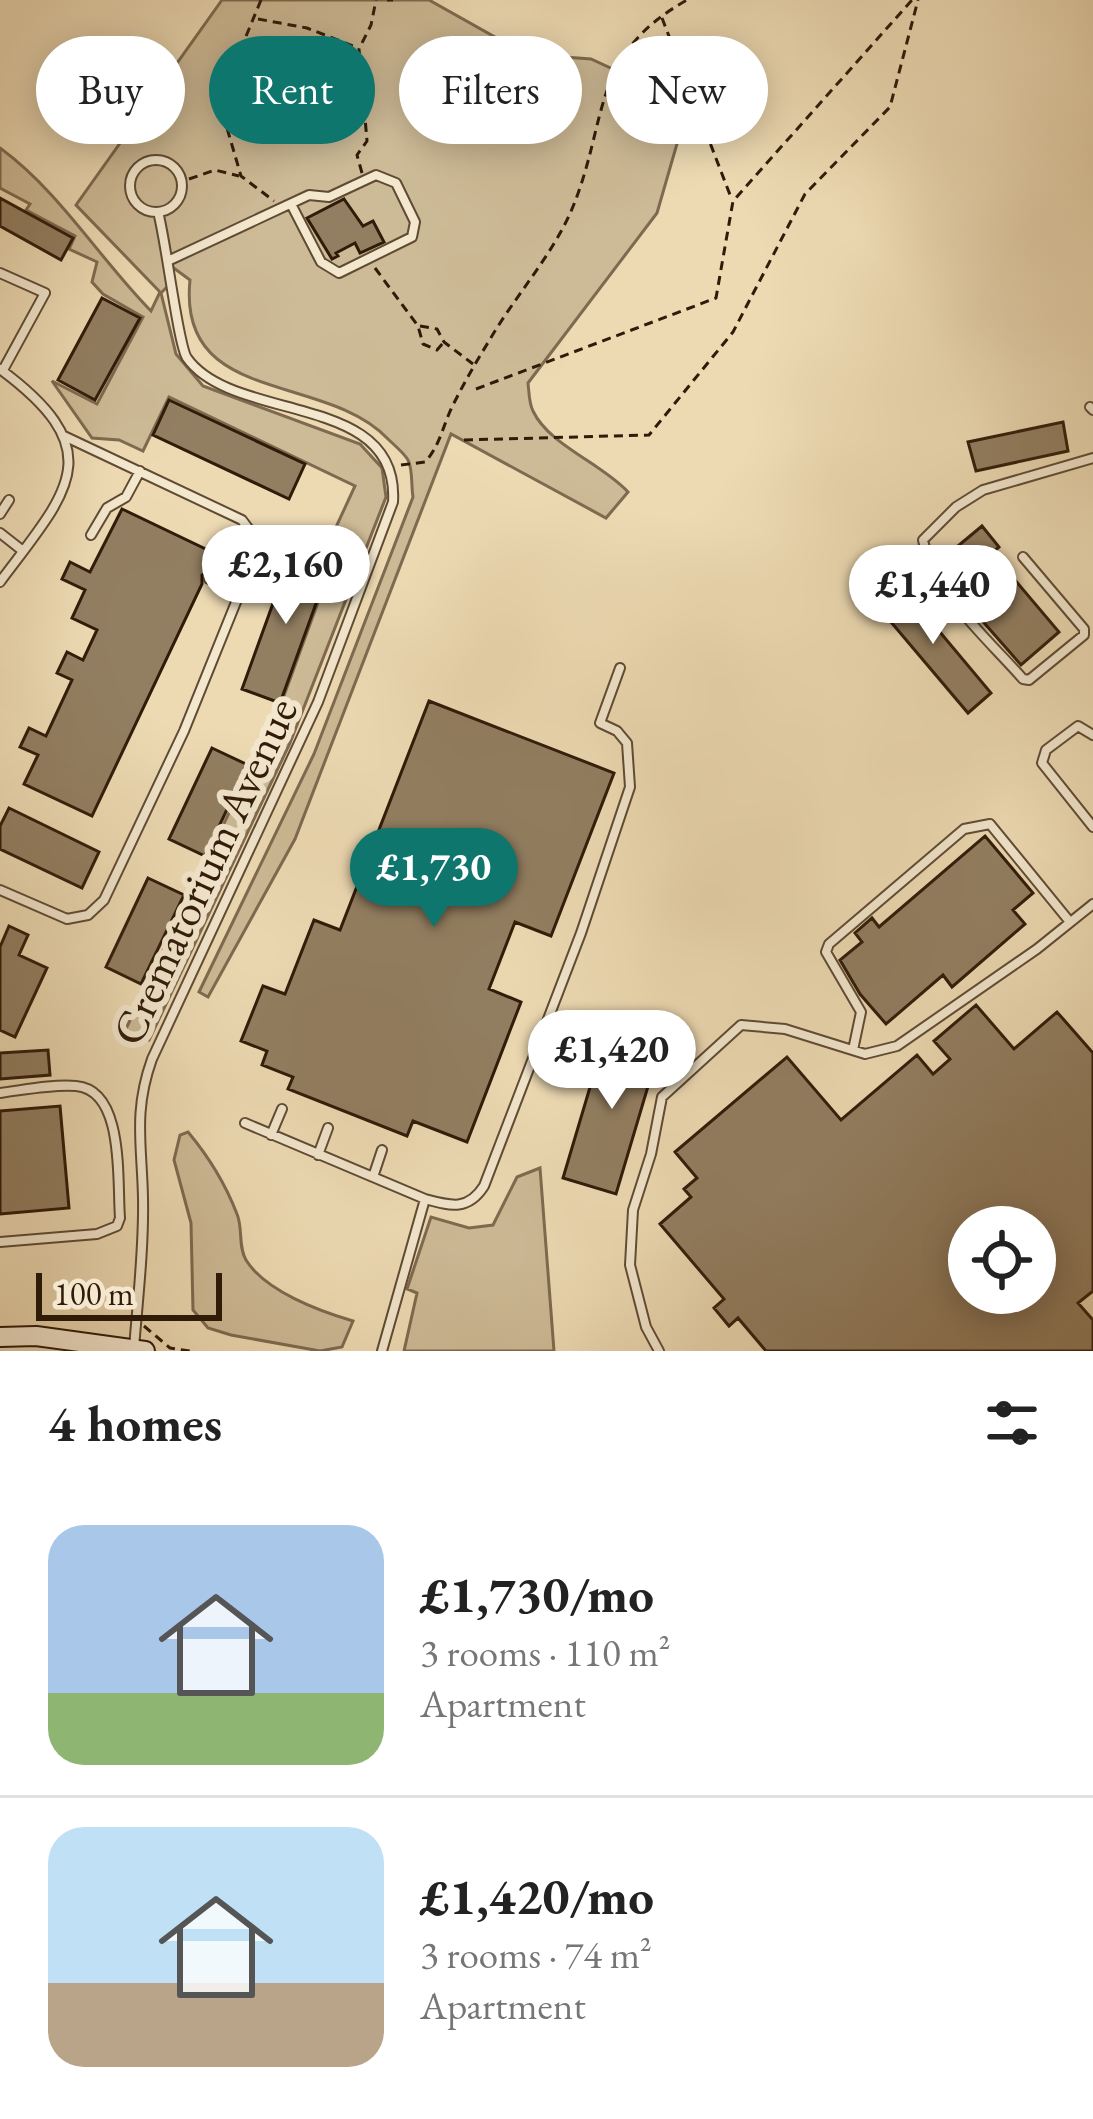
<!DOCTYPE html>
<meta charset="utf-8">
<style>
body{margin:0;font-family:"EB Garamond",serif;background:#f2f2f2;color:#222;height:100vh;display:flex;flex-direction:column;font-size:45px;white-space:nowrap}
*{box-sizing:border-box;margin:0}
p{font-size:39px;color:#767676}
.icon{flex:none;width:66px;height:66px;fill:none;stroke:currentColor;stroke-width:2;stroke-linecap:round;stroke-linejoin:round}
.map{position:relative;height:1351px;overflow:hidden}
.details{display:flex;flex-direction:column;background:#fff;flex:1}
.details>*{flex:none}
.banner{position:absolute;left:36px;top:36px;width:1023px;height:108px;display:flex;gap:24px}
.fabs{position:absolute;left:948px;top:1206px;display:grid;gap:24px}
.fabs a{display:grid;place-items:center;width:108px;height:108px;border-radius:50%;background:#fff;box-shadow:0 6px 30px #0003;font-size:60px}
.scale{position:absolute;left:36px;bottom:30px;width:186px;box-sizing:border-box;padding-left:12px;border:6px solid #301b09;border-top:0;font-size:33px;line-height:42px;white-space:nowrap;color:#301b09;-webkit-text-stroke:9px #f3e7ce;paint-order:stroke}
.price{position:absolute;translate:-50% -102px;padding:0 27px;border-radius:42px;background:#fff;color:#222;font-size:39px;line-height:78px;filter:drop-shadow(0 3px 6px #0008)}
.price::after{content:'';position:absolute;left:50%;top:72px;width:36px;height:27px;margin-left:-18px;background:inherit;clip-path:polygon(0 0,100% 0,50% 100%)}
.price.active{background:#0f766e;color:#fff}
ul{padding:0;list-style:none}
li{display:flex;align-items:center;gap:36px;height:300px;padding:0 48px}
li+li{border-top:3px solid #e0e0e0}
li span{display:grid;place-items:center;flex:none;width:336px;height:240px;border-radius:36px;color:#555}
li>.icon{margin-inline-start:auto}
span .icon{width:144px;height:144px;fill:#fffc;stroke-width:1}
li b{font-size:51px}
h2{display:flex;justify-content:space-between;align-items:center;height:144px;padding:0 48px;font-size:51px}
.pill{padding:0 42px;border-radius:54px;background:#fff;box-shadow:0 6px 30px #0003;font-size:42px;line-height:108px}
.pill.active{background:#0f766e;color:#fff}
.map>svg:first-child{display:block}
.green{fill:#cdba96;stroke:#7e6a50;stroke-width:3}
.building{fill:#927e61;stroke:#301b09;stroke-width:3;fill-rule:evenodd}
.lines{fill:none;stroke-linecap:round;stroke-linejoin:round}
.lane-casing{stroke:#5f4b34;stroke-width:12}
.secondary-casing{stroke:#301b09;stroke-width:22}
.path{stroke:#301b09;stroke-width:3;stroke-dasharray:9 6;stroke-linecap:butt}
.lane{stroke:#f3e7ce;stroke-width:8}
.secondary{stroke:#f3e7ce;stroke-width:18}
.labels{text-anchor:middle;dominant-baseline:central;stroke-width:12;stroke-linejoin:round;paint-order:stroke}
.street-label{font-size:45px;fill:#301b09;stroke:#f3e7ce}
</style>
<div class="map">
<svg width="1093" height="1351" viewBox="0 0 1093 1351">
<rect width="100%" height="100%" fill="#eddab3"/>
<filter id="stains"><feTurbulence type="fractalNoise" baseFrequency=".00167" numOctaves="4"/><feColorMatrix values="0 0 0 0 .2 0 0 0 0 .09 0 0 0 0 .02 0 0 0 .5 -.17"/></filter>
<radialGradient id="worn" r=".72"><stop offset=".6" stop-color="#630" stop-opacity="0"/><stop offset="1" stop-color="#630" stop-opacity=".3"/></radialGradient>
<path class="green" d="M 222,0 L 429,0 L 525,54 L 591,59 L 645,84 L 683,123 L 657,213 L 528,383 C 529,391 529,404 533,411 C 549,445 601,463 628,492 L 606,518 L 451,434 L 295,839 L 208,997 L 199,992 L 314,754 L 413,497 C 411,486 413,469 408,460 C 404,453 394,445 388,439 C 325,372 177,406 190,280 L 167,263 L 168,286 L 161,293 L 176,354 L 203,386 L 360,444 L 382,468 L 386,497 L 290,743 L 149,1040 L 123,1035 L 281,704 L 332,564 L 276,544 L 273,534 L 324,553 L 355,486 L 169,397 L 143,451 L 119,440 L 92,438 L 52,381 L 97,404 L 143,317 L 103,294 L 92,282 L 97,262 L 69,249 L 75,236 L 26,210 L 30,204 L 0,188 L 0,148 C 60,192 99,258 151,311 L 160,292 L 76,205 Z
M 188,1132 C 209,1157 225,1183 237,1214 C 243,1228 238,1247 246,1260 C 265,1291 319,1311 353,1321 L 342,1347 L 320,1351 L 231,1335 L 208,1328 L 193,1310 L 191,1223 L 174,1160 L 180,1135 Z
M 540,1168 L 554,1351 L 404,1351 L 417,1293 L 407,1289 L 431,1217 L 469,1228 L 493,1225 L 517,1177 Z"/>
<path class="building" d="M 0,198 L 73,238 L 61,260 L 0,226 Z
M 344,199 L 363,226 L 373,221 L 384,242 L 360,253 L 355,243 L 336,253 L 338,256 L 332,259 L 307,218 Z
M 102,298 L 140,318 L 95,400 L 58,380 Z
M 169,400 L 305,464 L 289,499 L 153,435 Z
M 1063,422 L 1068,451 L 976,471 L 968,442 Z
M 122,509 L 216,554 L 209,571 L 202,575 L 202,584 L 92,816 L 24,784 L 38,755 L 20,747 L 29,728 L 46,736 L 72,680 L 57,673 L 67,652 L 83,660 L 97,630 L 72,618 L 85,590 L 62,579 L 70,562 L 90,572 Z
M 982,526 L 999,547 L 992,553 L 1059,632 L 1021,665 L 957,592 L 968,582 L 946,556 Z
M 292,551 L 330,565 L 280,703 L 242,689 Z
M 898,582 L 991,693 L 968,713 L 874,602 Z
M 429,701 L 614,773 L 551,936 L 515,922 L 489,989 L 521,1002 L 467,1142 L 413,1121 L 407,1136 L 288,1089 L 293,1077 L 262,1065 L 267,1051 L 241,1041 L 263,986 L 285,994 L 314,920 L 340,930 Z
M 212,748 L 248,765 L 205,856 L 169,839 Z
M 9,808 L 99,852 L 82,888 L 0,849 L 0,826 Z
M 985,836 L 1033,893 L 1013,910 L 1025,924 L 952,987 L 943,975 L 886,1024 L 860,994 L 840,960 L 862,942 L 855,933 L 872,918 L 879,927 Z
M 148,878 L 184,895 L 141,984 L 106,967 Z
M 9,926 L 28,935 L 19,955 L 47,968 L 15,1037 L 0,1030 L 0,947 Z
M 976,1005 L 1014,1049 L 1057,1012 L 1093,1053 L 1093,1291 L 1078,1303 L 1093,1320 L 1093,1351 L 766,1351 L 738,1318 L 729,1326 L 714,1308 L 724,1299 L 660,1224 L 691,1197 L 684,1189 L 697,1178 L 675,1152 L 787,1057 L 841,1120 L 917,1055 L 933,1074 L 950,1059 L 934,1041 ZM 969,1227 L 1035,1227 L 1035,1293 L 969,1293 Z
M 607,1030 L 660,1046 L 616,1194 L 563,1178 Z
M 48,1050 L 50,1075 L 0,1079 L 0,1053 Z
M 60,1106 L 69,1208 L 0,1214 L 0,1111 Z"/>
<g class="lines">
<g class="lane-casing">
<path id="lane" d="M130 186a26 26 0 1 1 52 0a26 26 0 1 1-52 0Z
M 170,260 L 309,195 L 329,197 L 376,175 L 396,183 L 415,222 L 412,237 L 339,273 L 321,262 L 291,204
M 0,273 L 45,293 L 3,370
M 0,369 C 112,452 68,491 0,582
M 1090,407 L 1093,410
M 0,514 L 9,500
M 0,533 L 23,551
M 91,535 L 107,508 L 126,497 L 140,471
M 1023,557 L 1084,629 L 1084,635 L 1029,680 L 1023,679 C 987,638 934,593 923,540 L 956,507 L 983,490 L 1093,458
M 209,579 L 243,592
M 1093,735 L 1078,726 L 1046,750 L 1042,763 L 1093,827
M 0,890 L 67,919 L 88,915 L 104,900 L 184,731 L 255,555 L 251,532 L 242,520 L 64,436
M 853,1050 L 861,1012 L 826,952 L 829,944 L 964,829 L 990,824 L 1070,922
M 0,1093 C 24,1090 52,1084 76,1086 C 125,1090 117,1181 120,1218 L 117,1226 L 97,1234 L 0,1242
M 245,1123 L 425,1199 L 382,1351
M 271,1135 L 282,1109
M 318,1155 L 328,1128
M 373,1177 L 382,1150
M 425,1199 C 451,1206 468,1211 484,1186 L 581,933 L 630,787 L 627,743 L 617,731 L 600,723 L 620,668
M 134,1348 C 138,1298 144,1247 143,1198 C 142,1145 133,1112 152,1059 L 318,702 L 393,502 C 400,391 234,424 187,358 C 178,345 166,240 158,212
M 659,1351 L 646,1327 L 630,1265 L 633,1210 L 651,1154 L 662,1097 L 741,1025 L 785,1029 L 865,1054 L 897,1046 L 1037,949 L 1093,904"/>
</g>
<g class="secondary-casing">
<path id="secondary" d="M 0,1337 L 36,1336 L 145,1351"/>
</g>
<path class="path" d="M 261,0 L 230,75 L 227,128 L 241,176 L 274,201
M 387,0 L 393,0
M 662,18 L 732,200
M 258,19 L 307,28 L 358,48
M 362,173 L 357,155 L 367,141 L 359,49 L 371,25 L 376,0
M 189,179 L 215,170 L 239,176
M 375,268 L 418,326 L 423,344 L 437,350 L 444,342
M 420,326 L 437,329 L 444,342 L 473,364
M 476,389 L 716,298 L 733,201 L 912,0
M 464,440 L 649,435 L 733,332 L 805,194 L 890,107 L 918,0
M 401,465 L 425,462 C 440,446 443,425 453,405 C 464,383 476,362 489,341 C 515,296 552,256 572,209 C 609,120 589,55 687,0
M 144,1326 L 170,1348 L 190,1351"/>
<use href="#lane" class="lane"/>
<use href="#secondary" class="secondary"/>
</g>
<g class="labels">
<g class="street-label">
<text transform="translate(204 871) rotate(-65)">Crematorium Avenue</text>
</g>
</g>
<rect width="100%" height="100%" filter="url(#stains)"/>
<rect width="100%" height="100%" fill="url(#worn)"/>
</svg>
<div class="fabs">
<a><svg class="icon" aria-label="locate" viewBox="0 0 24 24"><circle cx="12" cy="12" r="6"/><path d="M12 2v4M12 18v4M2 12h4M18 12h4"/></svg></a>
</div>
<div class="scale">100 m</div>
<b class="price" style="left:286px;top:627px">£2,160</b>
<b class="price" style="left:933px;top:647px">£1,440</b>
<b class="price active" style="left:434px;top:930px">£1,730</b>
<b class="price" style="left:612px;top:1112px">£1,420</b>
<div class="banner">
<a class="pill">Buy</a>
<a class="pill active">Rent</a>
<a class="pill">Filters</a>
<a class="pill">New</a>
</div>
</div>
<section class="details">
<h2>4 homes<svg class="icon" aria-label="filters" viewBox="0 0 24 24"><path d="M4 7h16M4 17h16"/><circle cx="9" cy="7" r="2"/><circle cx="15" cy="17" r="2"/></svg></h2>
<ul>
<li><span style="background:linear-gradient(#a9c7e8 70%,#8fb573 0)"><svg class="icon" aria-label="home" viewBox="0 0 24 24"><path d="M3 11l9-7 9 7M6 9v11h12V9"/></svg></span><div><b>£1,730/mo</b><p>3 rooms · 110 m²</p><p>Apartment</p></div></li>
<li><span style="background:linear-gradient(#bfe0f5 65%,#b9a48a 0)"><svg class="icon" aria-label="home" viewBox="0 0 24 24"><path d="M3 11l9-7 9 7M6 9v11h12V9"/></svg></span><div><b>£1,420/mo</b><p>3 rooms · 74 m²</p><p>Apartment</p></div></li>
</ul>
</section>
